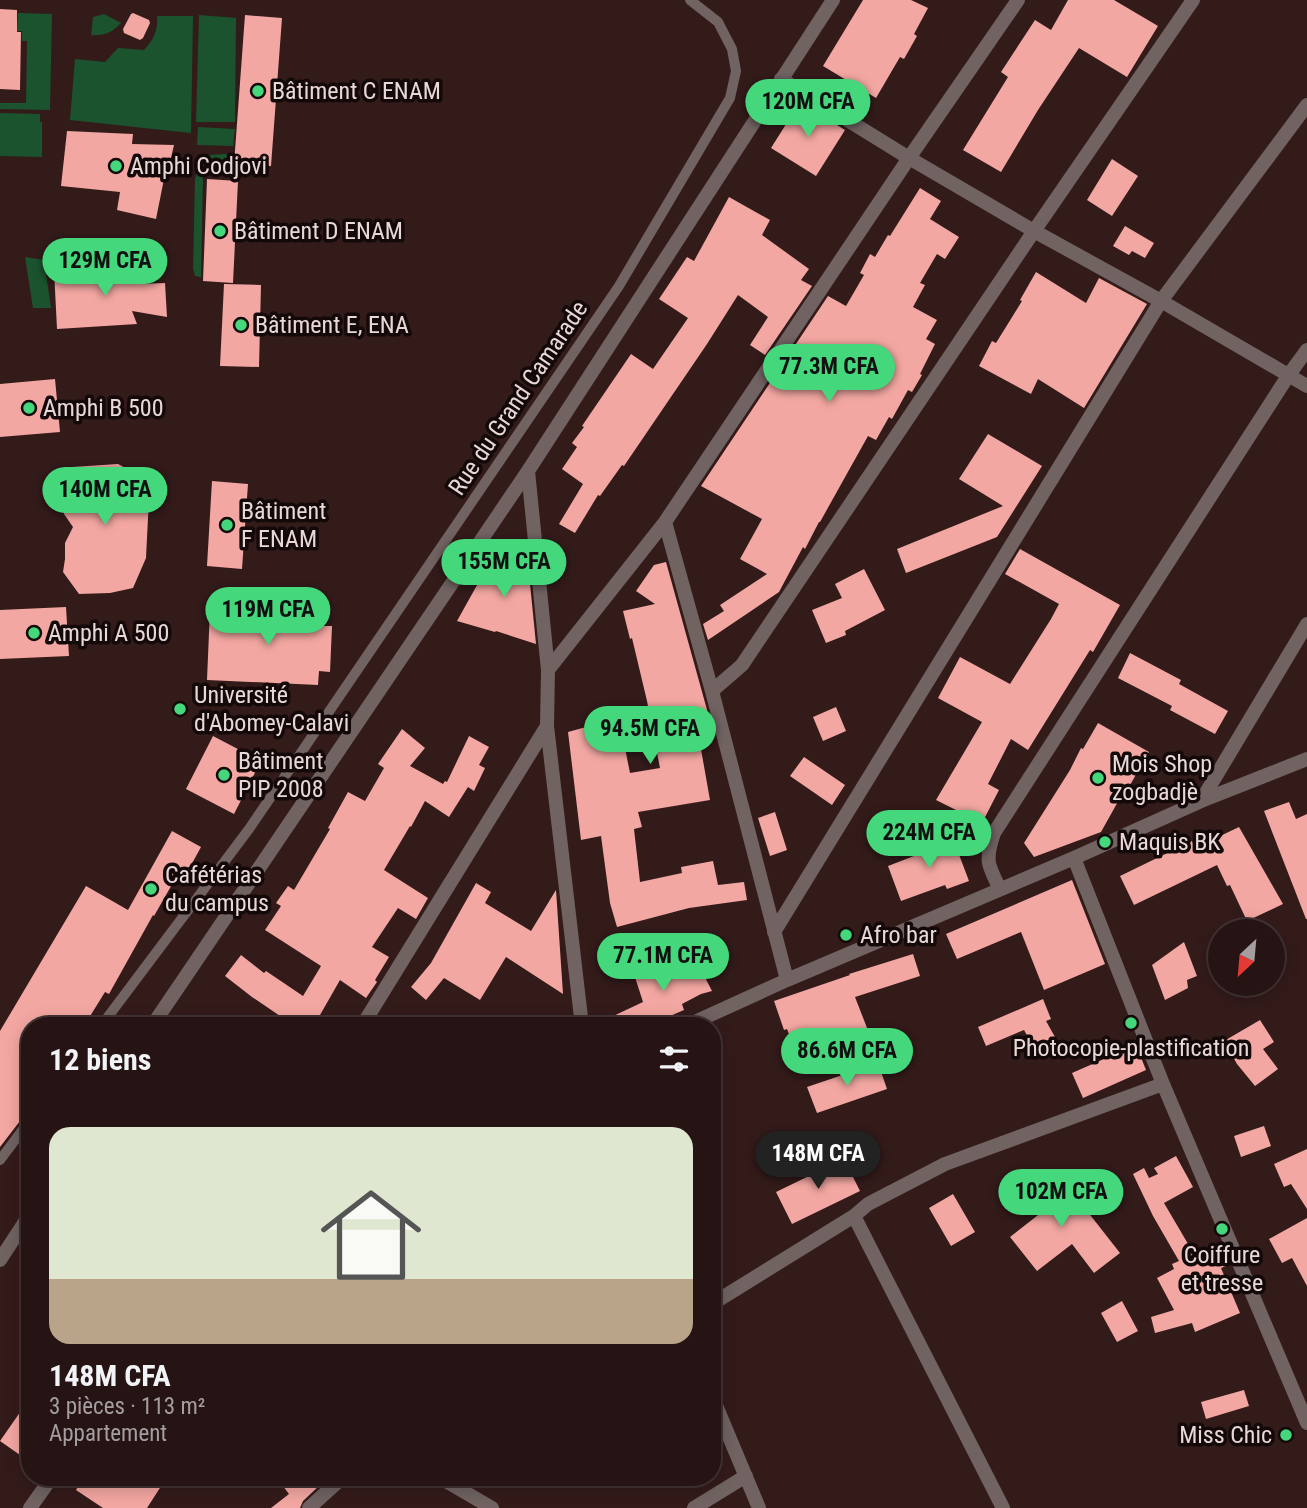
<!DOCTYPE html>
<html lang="fr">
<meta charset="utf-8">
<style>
body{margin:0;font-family:"Roboto Condensed",sans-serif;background:#2e1d1d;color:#f1f3f6;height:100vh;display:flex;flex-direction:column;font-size:26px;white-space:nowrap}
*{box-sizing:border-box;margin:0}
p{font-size:23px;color:#a49ea0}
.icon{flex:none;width:38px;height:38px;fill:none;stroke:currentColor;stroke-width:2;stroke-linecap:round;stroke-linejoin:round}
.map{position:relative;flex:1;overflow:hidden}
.side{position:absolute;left:21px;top:1017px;width:700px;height:469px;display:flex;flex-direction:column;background:#261414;border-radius:28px;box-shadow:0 4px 18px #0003,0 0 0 2px #423334}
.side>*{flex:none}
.needle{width:46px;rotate:206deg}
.controls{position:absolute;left:1208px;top:919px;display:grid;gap:14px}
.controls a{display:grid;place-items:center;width:77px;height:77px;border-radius:50%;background:#261414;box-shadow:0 4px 18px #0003,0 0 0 2px #423334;font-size:35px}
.price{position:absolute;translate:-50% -60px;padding:0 16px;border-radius:24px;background:#44d77b;color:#111;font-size:23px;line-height:46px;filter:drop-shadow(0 2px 4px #0008)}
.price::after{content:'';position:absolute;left:50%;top:42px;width:21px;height:16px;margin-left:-10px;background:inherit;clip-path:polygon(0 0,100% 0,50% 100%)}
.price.selected{background:#222;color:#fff}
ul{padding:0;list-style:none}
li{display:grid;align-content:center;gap:14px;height:371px;padding:0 28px}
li+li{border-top:2px solid #423334}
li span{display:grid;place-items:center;height:217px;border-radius:21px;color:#555}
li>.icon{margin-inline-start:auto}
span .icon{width:126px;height:126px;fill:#fffc;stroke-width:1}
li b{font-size:30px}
h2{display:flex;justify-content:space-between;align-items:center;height:84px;padding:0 28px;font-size:30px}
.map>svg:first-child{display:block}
.green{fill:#1b532e}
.building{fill:#f3a7a2}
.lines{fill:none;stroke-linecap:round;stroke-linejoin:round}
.service{stroke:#706362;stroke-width:10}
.minor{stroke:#706362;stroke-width:14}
.poi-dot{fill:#44d77b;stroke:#140909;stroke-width:2.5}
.labels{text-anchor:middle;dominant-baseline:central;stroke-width:7;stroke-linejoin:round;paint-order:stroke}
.poi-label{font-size:24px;fill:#e9d8d7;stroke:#140909;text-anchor:start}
.street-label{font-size:24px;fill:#e9d8d7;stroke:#140909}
</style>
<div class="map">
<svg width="1307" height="1508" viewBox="0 0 1307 1508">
<rect width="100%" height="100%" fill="#331b1a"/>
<path class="green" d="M 18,13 L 52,14 L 50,110 L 0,109 L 0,103 L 26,103 L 27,41 L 22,41 L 22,31 L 17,31 Z
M 104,14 L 121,23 C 112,33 103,36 91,35 L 93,17 Z
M 199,15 L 236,18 L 235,122 L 196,122 Z
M 157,16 L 193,16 L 191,133 L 70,120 L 75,59 L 105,62 L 118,48 L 144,50 C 154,39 158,31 157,16 Z
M 0,113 L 40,114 L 40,122 L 42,122 L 42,157 L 0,156 Z
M 198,127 L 235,129 L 233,146 L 197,145 Z
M 227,154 L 229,174 L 203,174 L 201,277 L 195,276 L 193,268 L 195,179 L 199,161 L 208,155 Z
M 25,257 L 44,260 L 51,308 L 33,308 Z"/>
<path class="building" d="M 863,0 L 911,0 L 928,8 L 914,34 L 917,36 L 904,59 L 900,57 L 876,98 L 823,66 Z
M 1068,0 L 1114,0 L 1158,26 L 1127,77 L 1079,48 L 1038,110 L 1001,172 L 963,150 L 1008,77 L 1001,72 L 1035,20 L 1051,30 Z
M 0,9 L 17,10 L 17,32 L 21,32 L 20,90 L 0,89 Z
M 133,13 L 149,20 L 150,23 L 143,38 L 140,40 L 124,33 L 123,29 L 131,14 Z
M 245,15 L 282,18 L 271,166 L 234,164 Z
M 800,102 L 845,130 L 816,176 L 771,148 Z
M 67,131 L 133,134 L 132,144 L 174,145 L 166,180 L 164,179 L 156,219 L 117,210 L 120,192 L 61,186 Z
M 1112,159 L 1138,176 L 1112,216 L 1087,200 Z
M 207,179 L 238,181 L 233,283 L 203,281 Z
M 920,188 L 941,201 L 930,219 L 959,237 L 945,259 L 937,254 L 920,283 L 925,285 L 913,307 L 937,320 L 926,339 L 935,344 L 920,374 L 922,375 L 912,392 L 908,390 L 892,419 L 889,417 L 876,440 L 868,436 L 820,522 L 819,522 L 805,549 L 803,547 L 779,592 L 708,640 L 703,624 L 724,611 L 720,605 L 767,574 L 740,559 L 762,519 L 701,486 L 828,296 L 846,306 L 864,275 L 860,273 L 870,254 L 875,257 L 888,235 L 890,236 Z
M 729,197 L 770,220 L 762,235 L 809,269 L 801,280 L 812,286 L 765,355 L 750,345 L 768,317 L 738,295 L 707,344 L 624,466 L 622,465 L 600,496 L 598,495 L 575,533 L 559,524 L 583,484 L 562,469 L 577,447 L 572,443 L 584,427 L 582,426 L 631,354 L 653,369 L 688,318 L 659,299 L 687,257 L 694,261 Z
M 1125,226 L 1154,243 L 1145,258 L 1132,251 L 1129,255 L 1113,246 Z
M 124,266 L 128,275 L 134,273 L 139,284 L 165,283 L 167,317 L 132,311 L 137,324 L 57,329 L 54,270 L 94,275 L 96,267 Z
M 1036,272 L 1086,303 L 1099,278 L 1147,304 L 1084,408 L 1038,379 L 1031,394 L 979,366 L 992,341 L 996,343 L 1022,301 L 1020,300 Z
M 224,284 L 261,285 L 259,367 L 220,366 Z
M 55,379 L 60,432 L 0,437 L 0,384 Z
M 988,434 L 1042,466 L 997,537 L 906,573 L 897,549 L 1003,506 L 959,479 Z
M 118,464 L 131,471 L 143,471 L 150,478 L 146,558 L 133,588 L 110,593 L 79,594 L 63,572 L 65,559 L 65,543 L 73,527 L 64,514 L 60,489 L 65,475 L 72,467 Z
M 212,481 L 248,484 L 242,569 L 207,566 Z
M 515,543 L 526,544 L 536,644 L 496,631 L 495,632 L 457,621 L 491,560 L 501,566 L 515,552 Z
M 1020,549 L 1120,605 L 1093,652 L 1090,650 L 1028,750 L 1011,739 L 988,784 L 999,790 L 982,823 L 936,800 L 982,722 L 938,698 L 960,657 L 1010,684 L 1051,619 L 1059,604 L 1005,574 Z
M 666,562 L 714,735 L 699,738 L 710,800 L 638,812 L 642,827 L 634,829 L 640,882 L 682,873 L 681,867 L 713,861 L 718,885 L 744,882 L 747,900 L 689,908 L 617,927 L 610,903 L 601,836 L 581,840 L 568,732 L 619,718 L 630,773 L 660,768 L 647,701 L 632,638 L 630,639 L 623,611 L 655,604 L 636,591 L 654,565 Z
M 864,569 L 885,610 L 845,631 L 846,635 L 826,643 L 812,610 L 842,598 L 835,584 Z
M 66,607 L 69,656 L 0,659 L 0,610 Z
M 210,609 L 322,614 L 321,626 L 332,626 L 330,672 L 319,671 L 318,685 L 207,680 Z
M 1130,653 L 1181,680 L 1179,684 L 1228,711 L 1215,734 L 1170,710 L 1172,706 L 1118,678 Z
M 836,707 L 846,731 L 823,741 L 813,717 Z
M 1098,723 L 1149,752 L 1122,799 L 1120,798 L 1101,832 L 1034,857 L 1024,843 L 1070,770 L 1081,748 L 1083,749 Z
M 402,729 L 425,748 L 410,766 L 443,784 L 445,781 L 447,782 L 469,736 L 489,747 L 479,765 L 485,768 L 474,791 L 468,787 L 449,817 L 425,801 L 411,827 L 410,826 L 384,870 L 428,898 L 416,919 L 398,908 L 372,947 L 389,957 L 375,980 L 377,982 L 366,998 L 340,980 L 320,1015 L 334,1026 L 277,1026 L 283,1018 L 252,997 L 225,976 L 241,955 L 264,973 L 266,971 L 303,996 L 321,966 L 265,930 L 281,906 L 276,903 L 288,886 L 294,890 L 330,829 L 328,828 L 348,792 L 365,801 L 384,768 L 378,764 Z
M 213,736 L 261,761 L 234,814 L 186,789 Z
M 804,757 L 845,785 L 832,805 L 790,776 Z
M 1289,802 L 1296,819 L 1307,814 L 1307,919 L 1306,919 L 1264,811 Z
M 775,812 L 787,850 L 770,856 L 758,818 Z
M 1239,827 L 1283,904 L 1247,921 L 1230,885 L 1227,886 L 1217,865 L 1134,905 L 1120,876 L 1192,841 L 1195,848 Z
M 172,831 L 201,847 L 184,878 L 178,874 L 154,916 L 153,915 L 109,994 L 105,992 L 84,1026 L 30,1026 L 30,1033 L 19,1051 L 30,1057 L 30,1108 L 0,1147 L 0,1031 L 86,886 L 128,910 Z
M 952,836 L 969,881 L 947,889 L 945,885 L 901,901 L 888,866 L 932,849 L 930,844 Z
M 1072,880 L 1105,964 L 1044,990 L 1021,932 L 957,959 L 946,934 Z
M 476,883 L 491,892 L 485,903 L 531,931 L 556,890 L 563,994 L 506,957 L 480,1000 L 444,978 L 426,1000 L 411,987 L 431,963 Z
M 1184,942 L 1197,976 L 1187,980 L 1188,988 L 1165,1000 L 1152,965 Z
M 692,952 L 712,991 L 701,994 L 682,1004 L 684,1010 L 647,1026 L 592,1026 L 643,1002 L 634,974 L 672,961 L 672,962 Z
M 913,954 L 920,976 L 855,997 L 869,1033 L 798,1058 L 787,1029 L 784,1030 L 774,1001 L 850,975 L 849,974 Z
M 1043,999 L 1051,1019 L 1046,1021 L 1055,1037 L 1034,1048 L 1024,1030 L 986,1046 L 978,1027 Z
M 1260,1020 L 1274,1042 L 1263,1049 L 1278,1069 L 1255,1086 L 1237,1064 L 1224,1041 Z
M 1136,1045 L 1146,1070 L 1083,1098 L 1072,1073 Z
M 878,1063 L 887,1089 L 817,1113 L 807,1087 Z
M 1264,1126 L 1271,1146 L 1241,1157 L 1234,1136 Z
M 1307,1149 L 1307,1209 L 1291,1184 L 1284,1187 L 1274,1164 Z
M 1176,1156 L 1193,1187 L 1164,1203 L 1194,1254 L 1220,1243 L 1229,1265 L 1221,1268 L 1240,1313 L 1195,1332 L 1192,1323 L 1155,1333 L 1151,1317 L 1174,1310 L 1157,1278 L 1174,1269 L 1172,1264 L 1179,1261 L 1153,1216 L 1133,1174 L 1144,1168 L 1149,1178 L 1158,1174 L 1154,1168 Z
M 844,1159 L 860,1191 L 792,1224 L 776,1192 Z
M 1051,1169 L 1071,1210 L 1080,1202 L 1120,1253 L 1094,1273 L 1072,1244 L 1037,1271 L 1010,1237 L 1042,1212 L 1026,1181 Z
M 953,1194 L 975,1232 L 951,1246 L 929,1208 Z
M 1307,1218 L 1307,1286 L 1292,1258 L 1282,1263 L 1269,1239 Z
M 1122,1301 L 1138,1331 L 1117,1342 L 1101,1313 Z
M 1244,1390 L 1249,1406 L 1206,1419 L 1201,1402 Z
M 30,1398 L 30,1462 L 0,1441 Z
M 84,1477 L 167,1477 L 147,1508 L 103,1508 L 76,1490 Z
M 276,1477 L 299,1477 L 304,1483 L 312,1477 L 316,1477 L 321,1484 L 303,1501 L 300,1508 L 271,1508 L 289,1494 Z"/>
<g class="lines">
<path class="service" d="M 101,1026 L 249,829 L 619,286 L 730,98 L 736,71 L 732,49 L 718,22 L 690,0
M 0,1160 L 30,1120"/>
<path class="minor" d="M 781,79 L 909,158 L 1034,231 L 1161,301 L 1307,386
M 528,471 L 548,670 L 547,726 L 582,1026
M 665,522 L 712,691 L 787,980
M 548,670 L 665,522 L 909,158 L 1018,0
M 712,691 L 742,665 L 1034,231 L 1193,0
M 1201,801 L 1307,624
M 1074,858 L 1163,1084 L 1307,1423
M 1000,889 C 987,864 985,859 994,833 L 1288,376 L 1307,350
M 774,932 L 1161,301 L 1307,105
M 152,1026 L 528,471 L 833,0
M 362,1026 L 547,726
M 686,1026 L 787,980 L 1074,858 L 1201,801 L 1307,759
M 854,1216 L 1003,1508
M 0,1260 L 30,1214
M 712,1304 L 854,1216 L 868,1204 L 945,1164 L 1163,1084
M 712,1396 L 759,1508
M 439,1477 L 492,1508
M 30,1508 L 52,1477
M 309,1508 L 343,1477
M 694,1508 L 746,1476"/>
</g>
<g class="poi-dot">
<circle cx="258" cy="91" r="7"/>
<circle cx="116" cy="166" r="7"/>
<circle cx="220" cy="231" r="7"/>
<circle cx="241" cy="325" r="7"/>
<circle cx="29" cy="408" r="7"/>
<circle cx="227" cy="525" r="7"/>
<circle cx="34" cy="633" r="7"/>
<circle cx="180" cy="709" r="7"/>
<circle cx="224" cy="775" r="7"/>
<circle cx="1098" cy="778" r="7"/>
<circle cx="1105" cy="842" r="7"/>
<circle cx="151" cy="889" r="7"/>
<circle cx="846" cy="935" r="7"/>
<circle cx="1131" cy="1023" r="7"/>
<circle cx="1222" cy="1229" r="7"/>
<circle cx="1286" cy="1435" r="7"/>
</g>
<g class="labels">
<g class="poi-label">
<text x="272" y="91">Bâtiment C ENAM</text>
<text x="130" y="166">Amphi Codjovi</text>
<text x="234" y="231">Bâtiment D ENAM</text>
<text x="255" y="325">Bâtiment E, ENA</text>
<text x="43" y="408">Amphi B 500</text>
<text x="241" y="511">Bâtiment<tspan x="241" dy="28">F ENAM</tspan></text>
<text x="48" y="633">Amphi A 500</text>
<text x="194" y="695">Université<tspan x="194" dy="28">d'Abomey-Calavi</tspan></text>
<text x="238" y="761">Bâtiment<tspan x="238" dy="28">PIP 2008</tspan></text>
<text x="1112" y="764">Mois Shop<tspan x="1112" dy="28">zogbadjè</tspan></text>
<text x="1119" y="842">Maquis BK</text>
<text x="165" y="875">Cafétérias<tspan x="165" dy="28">du campus</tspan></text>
<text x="860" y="935">Afro bar</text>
<text x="1131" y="1048" text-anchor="middle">Photocopie-plastification</text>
<text x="1222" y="1255" text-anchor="middle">Coiffure<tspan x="1222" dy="28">et tresse</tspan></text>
<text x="1272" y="1435" text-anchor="end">Miss Chic</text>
</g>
<g class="street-label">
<text transform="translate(518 398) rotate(-56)">Rue du Grand Camarade</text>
</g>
</g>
</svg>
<div class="controls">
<a><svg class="needle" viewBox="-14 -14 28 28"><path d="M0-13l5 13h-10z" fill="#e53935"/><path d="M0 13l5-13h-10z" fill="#a49ea0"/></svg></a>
</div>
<b class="price" style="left:808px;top:139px">120M CFA</b>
<b class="price" style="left:105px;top:298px">129M CFA</b>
<b class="price" style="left:829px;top:404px">77.3M CFA</b>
<b class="price" style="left:105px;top:527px">140M CFA</b>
<b class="price" style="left:504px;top:599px">155M CFA</b>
<b class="price" style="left:268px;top:647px">119M CFA</b>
<b class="price" style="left:650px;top:766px">94.5M CFA</b>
<b class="price" style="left:929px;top:870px">224M CFA</b>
<b class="price" style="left:663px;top:993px">77.1M CFA</b>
<b class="price" style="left:847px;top:1088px">86.6M CFA</b>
<b class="price selected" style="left:818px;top:1191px">148M CFA</b>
<b class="price" style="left:1061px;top:1229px">102M CFA</b>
<section class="side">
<h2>12 biens<svg class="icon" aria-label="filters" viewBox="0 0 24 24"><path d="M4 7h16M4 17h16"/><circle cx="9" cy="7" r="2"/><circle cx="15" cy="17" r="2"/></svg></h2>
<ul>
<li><span style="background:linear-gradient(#dfe7d0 70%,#b9a48a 0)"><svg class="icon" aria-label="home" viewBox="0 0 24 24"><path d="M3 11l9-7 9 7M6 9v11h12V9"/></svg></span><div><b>148M CFA</b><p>3 pièces · 113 m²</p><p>Appartement</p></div></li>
</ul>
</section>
</div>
